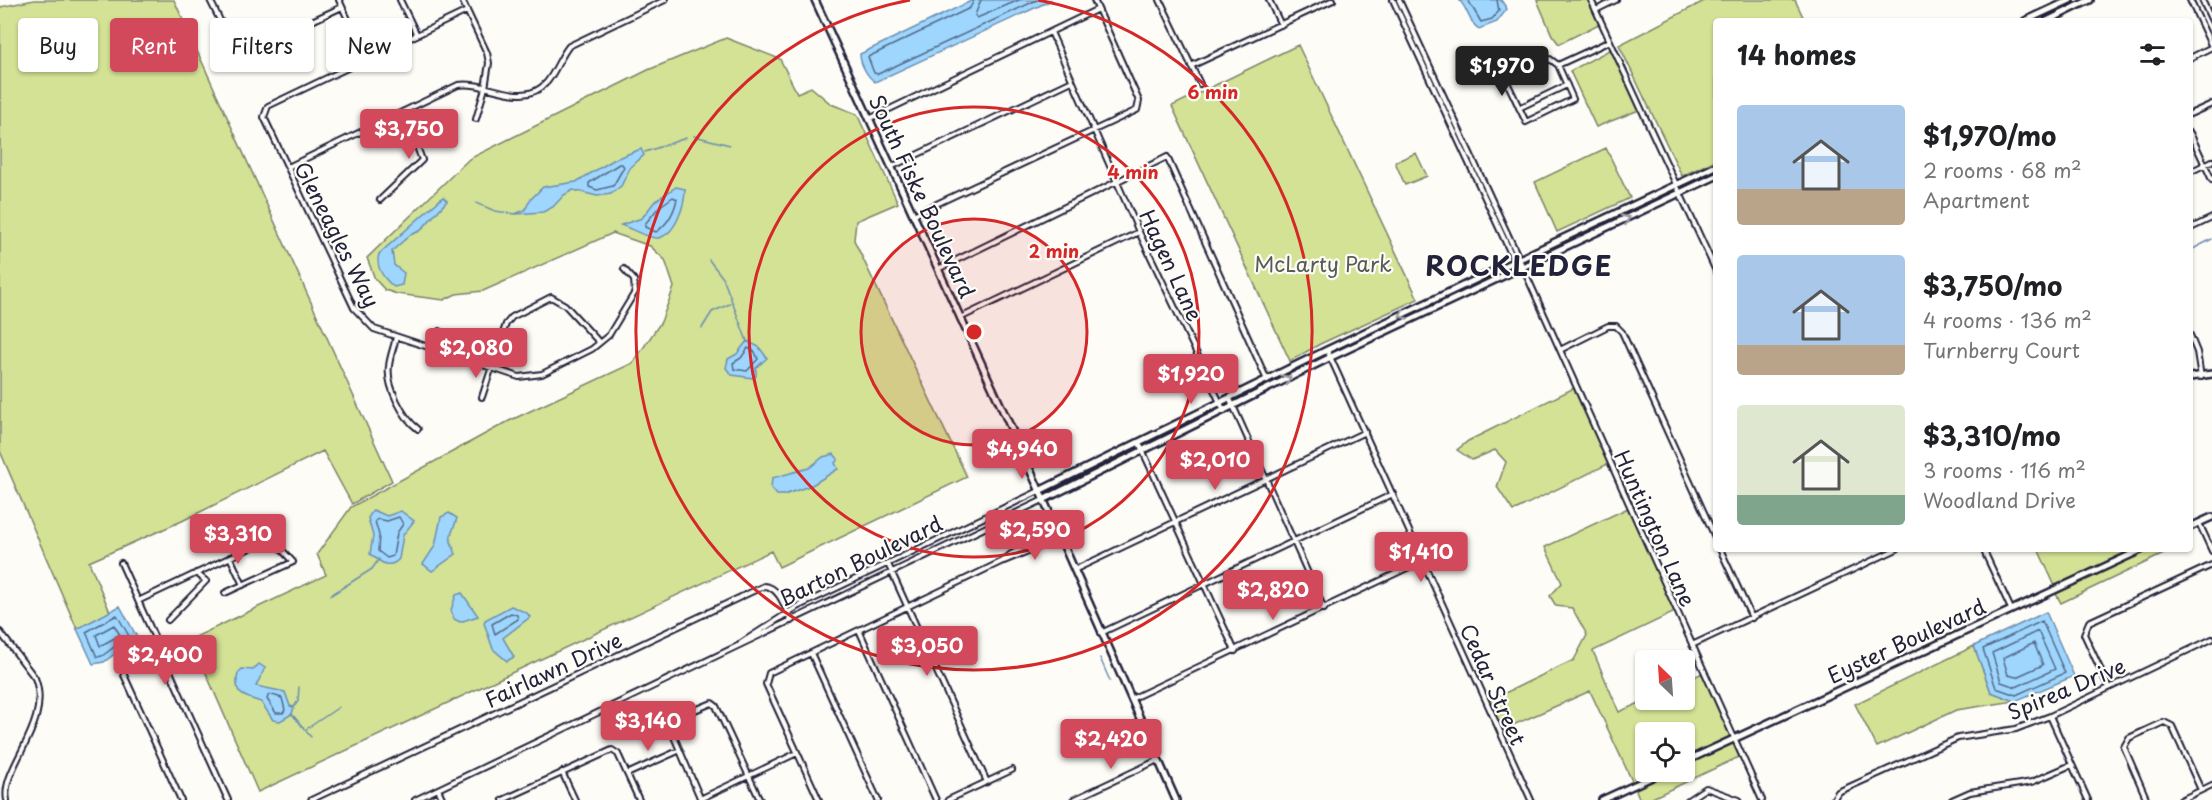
<!DOCTYPE html>
<meta charset="utf-8">
<style>
body{margin:0;font-family:"Playpen Sans",sans-serif;background:#f6f6f6;color:#202124;height:100vh;display:flex;flex-direction:column;font-size:22px;white-space:nowrap}
*{box-sizing:border-box;margin:0}
p{font-size:20px;color:#757577}
.icon{flex:none;width:33px;height:33px;fill:none;stroke:currentColor;stroke-width:2;stroke-linecap:round;stroke-linejoin:round}
.map{position:relative;flex:1;overflow:hidden}
.sheet{position:absolute;left:1713px;top:18px;width:480px;height:534px;display:flex;flex-direction:column;background:#fff;border-radius:6px;box-shadow:0 2px 4px #0004}
.sheet>*{flex:none}
.guide{position:absolute;left:18px;top:18px;width:570px;height:54px;display:flex;gap:12px}
.needle{width:39px;rotate:335deg}
.tools{position:absolute;left:1635px;top:650px;display:grid;gap:12px}
.tools a{display:grid;place-items:center;width:60px;height:60px;border-radius:6px;background:#fff;box-shadow:0 2px 4px #0004;font-size:30px}
.price{position:absolute;translate:-50% -51px;padding:0 14px;border-radius:6px;background:#d1495b;color:#fff;font-size:20px;line-height:39px;filter:drop-shadow(0 2px 3px #0008)}
.price::after{content:'';position:absolute;left:50%;top:36px;width:18px;height:14px;margin-left:-9px;background:inherit;clip-path:polygon(0 0,100% 0,50% 100%)}
.price.selected{background:#222;color:#fff}
ul{padding:0;list-style:none}
li{display:flex;align-items:center;gap:18px;height:150px;padding:0 24px}
li span{display:grid;place-items:center;flex:none;width:168px;height:120px;border-radius:6px;color:#555}
li>.icon{margin-inline-start:auto}
span .icon{width:72px;height:72px;fill:#fffc;stroke-width:1}
li b{font-size:26px}
h2{display:flex;justify-content:space-between;align-items:center;height:72px;padding:0 24px;font-size:26px}
.pill{padding:0 21px;border-radius:6px;background:#fff;box-shadow:0 2px 4px #0004;font-size:21px;line-height:54px}
.pill.selected{background:#d1495b;color:#fff}
.map>svg:first-child{display:block}
.green{fill:#d3e295;stroke:#7a8268;stroke-width:1.5}
.water{fill:#9ed6fe;stroke:#6c8eb0;stroke-width:1.5}
.lines{fill:none;stroke-linecap:round;stroke-linejoin:round}
.shore{stroke:#546a89;stroke-width:1.5}
.stream{stroke:#6c8eb0;stroke-width:1.5}
.street-casing{stroke:#22223b;stroke-width:8}
.secondary-casing{stroke:#22223b;stroke-width:10}
.street{stroke:#fdfcf7;stroke-width:4}
.secondary{stroke:#fdfcf7;stroke-width:5}
.oneway{stroke:#9a9aa2}
.ring{fill:none;stroke:#d62828;stroke-width:3}
.labels{text-anchor:middle;dominant-baseline:central;stroke-width:4.5;stroke-linejoin:round;paint-order:stroke}
.street-label{font-size:21px;fill:#22223b;stroke:#fdfcf7}
.park-label{font-size:21px;fill:#575c56;stroke:#fdfcf7}
.district-label{font-size:27px;font-weight:bold;letter-spacing:1.5px;fill:#22223b;stroke:#fdfcf7}
.centre{fill:#d62828;stroke:#fdfcf7;stroke-width:3}
.ring-label{font-size:18px;text-anchor:middle;font-weight:bold;fill:#d62828;stroke:#fdfcf7;stroke-width:4.5;stroke-linejoin:round;paint-order:stroke}
</style>
<div class="map">
<svg width="2212" height="800" viewBox="0 0 2212 800">
<rect width="100%" height="100%" fill="#fdfcf7"/>
<filter id="ink" filterUnits="userSpaceOnUse"><feTurbulence type="fractalNoise" baseFrequency=".0167" numOctaves="2"/><feDisplacementMap in="SourceGraphic" scale="12" xChannelSelector="R" yChannelSelector="G"/><feConvolveMatrix kernelMatrix="1 2 1 2 8 2 1 2 1" color-interpolation-filters="sRGB"/></filter>
<g filter="url(#ink)">
<path class="green" d="M 34,0 L 174,0 L 392,481 L 352,504 L 323,451 L 182,521 L 89,562 L 110,612 L 77,629 L 0,451 L 0,7 Z
M 1537,0 L 1588,0 L 1599,24 L 1559,44 L 1552,35 Z
M 1706,0 L 1795,0 L 1805,21 L 1716,21 L 1716,160 L 1682,176 L 1619,45 Z
M 726,38 L 780,59 L 797,93 L 811,87 L 831,104 L 857,114 L 898,203 L 856,221 L 854,240 L 967,477 L 779,567 L 771,551 L 258,792 L 191,639 L 326,575 L 317,554 L 351,507 L 509,421 L 633,363 L 661,322 L 674,287 L 665,260 L 650,246 L 613,233 L 483,291 L 456,294 L 444,300 L 397,294 L 385,290 L 375,279 L 367,258 L 469,159 L 648,70 Z
M 1298,45 L 1418,299 L 1320,344 L 1290,361 L 1172,106 Z
M 1611,49 L 1639,110 L 1596,127 L 1570,71 Z
M 1606,148 L 1630,198 L 1557,232 L 1535,182 Z
M 1416,153 L 1427,176 L 1405,185 L 1395,162 Z
M 1574,388 L 1608,464 L 1513,511 L 1497,487 L 1506,462 L 1495,450 L 1472,460 L 1457,450 L 1468,441 Z
M 1628,508 L 1675,612 L 1593,651 L 1619,712 L 1648,699 L 1684,699 L 1685,682 L 1702,673 L 1731,738 L 1685,759 L 1684,732 L 1646,732 L 1646,771 L 1659,771 L 1633,783 L 1590,691 L 1502,730 L 1488,701 L 1574,660 L 1587,635 L 1572,608 L 1556,606 L 1550,596 L 1562,583 L 1545,547 Z
M 2038,549 L 2134,549 L 2055,586 Z
M 2149,549 L 2174,549 L 2061,603 L 2055,592 Z
M 1974,646 L 1991,692 L 2015,701 L 1956,710 L 1877,747 L 1855,704 Z
M 1733,743 L 1739,757 L 1648,800 L 1640,800 L 1635,788 L 1672,771 L 1684,771 L 1685,765 Z"/>
<path class="water" d="M 973,0 L 1052,0 L 875,82 C 867,76 860,64 860,54 Z
M 1459,0 L 1501,0 L 1507,9 L 1497,22 L 1479,29 C 1468,22 1468,8 1459,0 Z
M 641,149 L 644,155 L 630,168 L 621,186 L 611,194 L 597,196 L 573,190 L 564,195 L 553,207 L 543,212 L 515,214 L 525,210 L 530,200 L 543,187 L 576,182 L 615,159 Z
M 676,187 L 685,189 C 685,204 676,235 658,238 C 649,239 630,228 621,225 L 642,218 L 655,201 Z
M 443,197 L 447,201 L 420,231 L 410,235 L 392,251 L 394,265 L 404,273 L 402,285 L 394,287 C 384,279 375,267 379,254 Z
M 747,341 L 759,347 L 767,358 L 756,368 L 756,376 L 753,378 L 732,375 L 726,368 L 728,359 L 737,354 Z
M 834,454 L 838,459 L 835,463 L 838,469 L 812,485 L 784,495 L 777,495 L 771,488 L 772,478 L 809,468 L 823,457 Z
M 373,510 L 387,516 L 401,511 L 414,521 L 403,535 L 399,559 C 389,570 380,562 370,554 L 373,536 L 368,518 Z
M 449,513 L 457,518 C 452,537 446,533 456,554 L 432,571 L 423,564 L 435,546 L 441,517 Z
M 462,593 L 478,616 L 460,622 L 454,619 L 451,610 L 456,595 Z
M 120,606 L 137,637 L 104,662 L 93,664 L 77,629 Z
M 511,606 L 527,613 L 530,617 L 503,638 L 514,657 L 507,661 L 493,649 L 484,623 L 485,620 Z
M 2046,612 L 2074,676 L 2015,701 L 1991,692 L 1974,646 Z
M 259,664 L 265,668 L 256,686 L 285,692 L 290,706 L 294,707 L 292,714 L 280,721 L 273,720 L 261,702 C 244,696 233,696 238,673 L 242,669 L 253,670 Z"/>
<g class="lines">
<path class="shore" d="M 974,0 L 970,8 L 868,57 L 874,73 L 878,74 L 1037,0
M 981,0 L 975,15 L 977,18 L 1019,0
M 1468,0 L 1481,22 L 1492,19 L 1499,11 L 1497,0
M 619,164 L 622,164 L 624,167 L 613,186 L 597,190 L 589,187 L 589,183 Z
M 673,197 L 677,199 C 674,213 668,224 656,232 L 645,227 L 645,224 L 659,207 Z
M 748,348 L 755,352 L 758,359 L 747,371 L 734,369 L 733,363 L 741,358 Z
M 399,517 L 403,524 L 397,533 L 393,556 L 387,558 L 378,551 L 379,535 L 375,521 L 378,519 L 387,521 Z
M 511,613 L 517,615 L 518,619 L 495,634 L 492,624 Z
M 117,615 L 129,636 L 102,656 L 97,657 L 86,632 Z
M 2042,621 L 2065,673 L 2016,695 L 1996,688 L 1983,649 Z
M 114,625 L 120,635 L 100,646 L 96,635 Z
M 2038,631 L 2055,669 L 2016,687 L 2001,682 L 1992,653 Z
M 2034,643 L 2043,665 L 2016,677 L 2008,675 L 2003,658 Z
M 269,694 L 282,698 L 285,710 L 283,713 L 276,713 L 267,699 Z"/>
<path class="stream" d="M 694,136 L 730,145
M 645,152 L 686,138
M 476,203 L 495,211 L 515,214
M 2191,250 L 2212,239
M 709,260 L 723,278 L 747,341
M 702,328 L 712,312 L 732,303
M 331,595 L 372,569 L 379,559
M 1100,658 L 1110,681
M 294,707 L 298,701 L 299,687
M 292,714 L 311,737
M 305,730 L 339,707"/>
<g class="street-casing">
<path id="street" d="M 210,0 L 234,49 L 247,51 L 342,7
M 339,0 L 366,58
M 400,0 L 417,35
M 462,0 L 487,53 L 489,63 L 485,88 L 476,119
M 1160,0 L 1200,84
M 1269,0 L 1281,25
M 1393,0 L 1512,256 L 1521,267
M 1399,0 L 1516,252 L 1762,800
M 1591,0 L 1716,271
M 2190,0 L 2212,47
M 2202,0 L 2212,21
M 1596,10 L 1616,0
M 467,11 L 268,106 L 264,117 L 354,308 L 374,329 L 519,377 L 542,374 L 592,349 L 609,335 L 635,292 L 634,280 L 624,269
M 1051,32 L 1139,232 L 1224,411
M 2190,58 L 2212,47
M 1558,65 L 1573,99 L 1526,122 L 1506,80 L 1550,59 L 1558,65 L 1610,41
M 1191,66 L 1333,0
M 1519,108 L 1567,85
M 2190,114 L 2212,104
M 869,119 L 1098,9
M 2190,133 L 2212,180
M 288,167 L 458,85 C 487,80 523,110 547,82 C 556,71 560,57 569,46 L 665,0
M 891,167 L 1072,81
M 2190,172 L 2212,161
M 380,200 L 422,160 L 404,112
M 913,215 L 1137,110 L 1139,101 L 1094,0
M 2193,227 L 2212,218
M 938,269 L 1167,157 L 1267,380
M 960,318 L 1139,232
M 2190,335 L 2197,352 L 2201,377
M 396,337 C 394,347 390,356 389,366 C 386,386 403,418 418,429
M 434,349 L 440,331
M 1327,350 L 1531,800
M 1560,350 L 1608,326 L 1616,326 L 1622,332 L 1716,539
M 482,397 L 506,324 L 512,317 L 551,297 L 565,305 L 599,342
M 1230,399 L 1324,609
M 1139,443 L 1235,651
M 2199,523 L 2212,551
M 1720,549 L 1752,618
M 1983,549 L 2011,609
M 230,557 L 243,585
M 1004,561 L 1060,538
M 121,563 L 228,800
M 888,564 L 987,782
M 1074,570 L 1365,432
M 138,601 L 271,538 L 293,562 L 225,593
M 168,620 L 206,581 L 196,573
M 859,630 L 936,800
M 0,632 L 35,678 C 53,724 0,768 7,800
M 1101,633 L 1393,494
M 158,642 L 126,655 L 122,664 L 124,675 L 181,800
M 741,643 L 797,607 L 1039,491
M 1692,645 L 1897,549
M 811,653 L 878,800
M 2109,688 L 2084,634 L 2089,622 L 2212,565
M 1131,699 L 1422,561
M 2050,716 L 2088,800
M 562,772 L 575,800
M 627,774 L 678,751
M 438,789 L 443,800
M 700,799 L 797,753
M 311,800 L 764,586 C 780,587 785,608 791,621
M 415,800 L 1043,500
M 503,800 L 612,750 L 618,754 L 639,800
M 701,800 L 669,725 L 673,719 L 712,703 L 716,706 L 760,800
M 819,800 L 766,684 L 769,673 L 1003,561 L 1011,554 L 1057,531
M 948,800 L 1012,770
M 1073,800 L 1158,760
M 1688,800 L 1706,788 L 1739,800
M 1833,800 L 1838,792 L 1958,738 L 2016,729 L 2050,716 L 2212,639
M 1952,800 L 1970,792 L 2032,782 L 2071,765
M 2147,800 L 2124,747 L 2129,738 L 2164,722 L 2172,726 L 2201,790
M 2181,800 L 2212,785"/>
</g>
<g class="secondary-casing">
<path id="secondary" d="M 815,0 L 1037,485 L 1176,800
M 2025,21 L 2070,0
M 2047,21 L 2090,0
M 2190,377 L 2212,374
M 1039,491 L 1327,350 L 1716,166
M 1043,500 L 1331,357 L 1716,176
M 2190,527 L 2212,517
M 1684,762 L 2143,549
M 1602,800 L 1665,771"/>
</g>
<use href="#street" class="street"/>
<use href="#secondary" class="secondary"/>
</g>
<defs><path id="oneway-chevron" d="M-2-3.5L2.5 0L-2 3.5" fill="none" stroke-width="1.6" stroke-linecap="round" stroke-linejoin="round" transform="scale(1.5)"/></defs>
<g class="oneway">
<use href="#oneway-chevron" transform="translate(1626 219) rotate(-25)"/>
<use href="#oneway-chevron" transform="translate(1403 315) rotate(155)"/>
<use href="#oneway-chevron" transform="translate(1287 379) rotate(-27)"/>
</g>
</g>
<circle cx="974" cy="332" r="113" fill="#d62828" fill-opacity=".12"/>
<g class="ring">
<circle cx="974" cy="332" r="113"/>
<circle cx="974" cy="332" r="225"/>
<path d="M1038 0A338 338 0 1 1 910 0"/>
</g>
<g class="labels">
<g class="street-label">
<text transform="translate(923 196) rotate(65)">South Fiske Boulevard</text>
<text transform="translate(338 234) rotate(63)">Gleneagles Way</text>
<text transform="translate(1172 265) rotate(65)">Hagen Lane</text>
<text transform="translate(1656 528) rotate(66)">Huntington Lane</text>
<text transform="translate(860 560) rotate(-26)">Barton Boulevard</text>
<text transform="translate(1906 640) rotate(-25)">Eyster Boulevard</text>
<text transform="translate(553 669) rotate(-25)">Fairlawn Drive</text>
<text transform="translate(1494 684) rotate(66)">Cedar Street</text>
<text transform="translate(2066 688) rotate(-23)">Spirea Drive</text>
</g>
<g class="park-label">
<text x="1323" y="263">McLarty Park</text>
</g>
<g class="district-label">
<text x="1519" y="264">ROCKLEDGE</text>
</g>
</g>
<circle cx="974" cy="332" r="9" class="centre"/>
<g class="ring-label">
<text x="1213" y="99">6 min</text>
<text x="1133" y="179">4 min</text>
<text x="1054" y="258">2 min</text>
</g>
</svg>
<div class="tools">
<a><svg class="needle" viewBox="-14 -14 28 28"><path d="M0-13l5 13h-10z" fill="#e53935"/><path d="M0 13l5-13h-10z" fill="#757577"/></svg></a>
<a><svg class="icon" aria-label="locate" viewBox="0 0 24 24"><circle cx="12" cy="12" r="6"/><path d="M12 2v4M12 18v4M2 12h4M18 12h4"/></svg></a>
</div>
<b class="price selected" style="left:1502px;top:97px">$1,970</b>
<b class="price" style="left:409px;top:160px">$3,750</b>
<b class="price" style="left:476px;top:379px">$2,080</b>
<b class="price" style="left:1191px;top:405px">$1,920</b>
<b class="price" style="left:1022px;top:480px">$4,940</b>
<b class="price" style="left:1215px;top:491px">$2,010</b>
<b class="price" style="left:1035px;top:561px">$2,590</b>
<b class="price" style="left:238px;top:565px">$3,310</b>
<b class="price" style="left:1421px;top:583px">$1,410</b>
<b class="price" style="left:1273px;top:621px">$2,820</b>
<b class="price" style="left:927px;top:677px">$3,050</b>
<b class="price" style="left:165px;top:686px">$2,400</b>
<b class="price" style="left:648px;top:752px">$3,140</b>
<b class="price" style="left:1111px;top:770px">$2,420</b>
<div class="guide">
<a class="pill">Buy</a>
<a class="pill selected">Rent</a>
<a class="pill">Filters</a>
<a class="pill">New</a>
</div>
<section class="sheet">
<h2>14 homes<svg class="icon" aria-label="filters" viewBox="0 0 24 24"><path d="M4 7h16M4 17h16"/><circle cx="9" cy="7" r="2"/><circle cx="15" cy="17" r="2"/></svg></h2>
<ul>
<li><span style="background:linear-gradient(#a9c7e8 70%,#b9a48a 0)"><svg class="icon" aria-label="home" viewBox="0 0 24 24"><path d="M3 11l9-7 9 7M6 9v11h12V9"/></svg></span><div><b>$1,970/mo</b><p>2 rooms · 68 m²</p><p>Apartment</p></div></li>
<li><span style="background:linear-gradient(#a9c7e8 75%,#b9a48a 0)"><svg class="icon" aria-label="home" viewBox="0 0 24 24"><path d="M3 11l9-7 9 7M6 9v11h12V9"/></svg></span><div><b>$3,750/mo</b><p>4 rooms · 136 m²</p><p>Turnberry Court</p></div></li>
<li><span style="background:linear-gradient(#dfe7d0 75%,#7fa58c 0)"><svg class="icon" aria-label="home" viewBox="0 0 24 24"><path d="M3 11l9-7 9 7M6 9v11h12V9"/></svg></span><div><b>$3,310/mo</b><p>3 rooms · 116 m²</p><p>Woodland Drive</p></div></li>
</ul>
</section>
</div>
